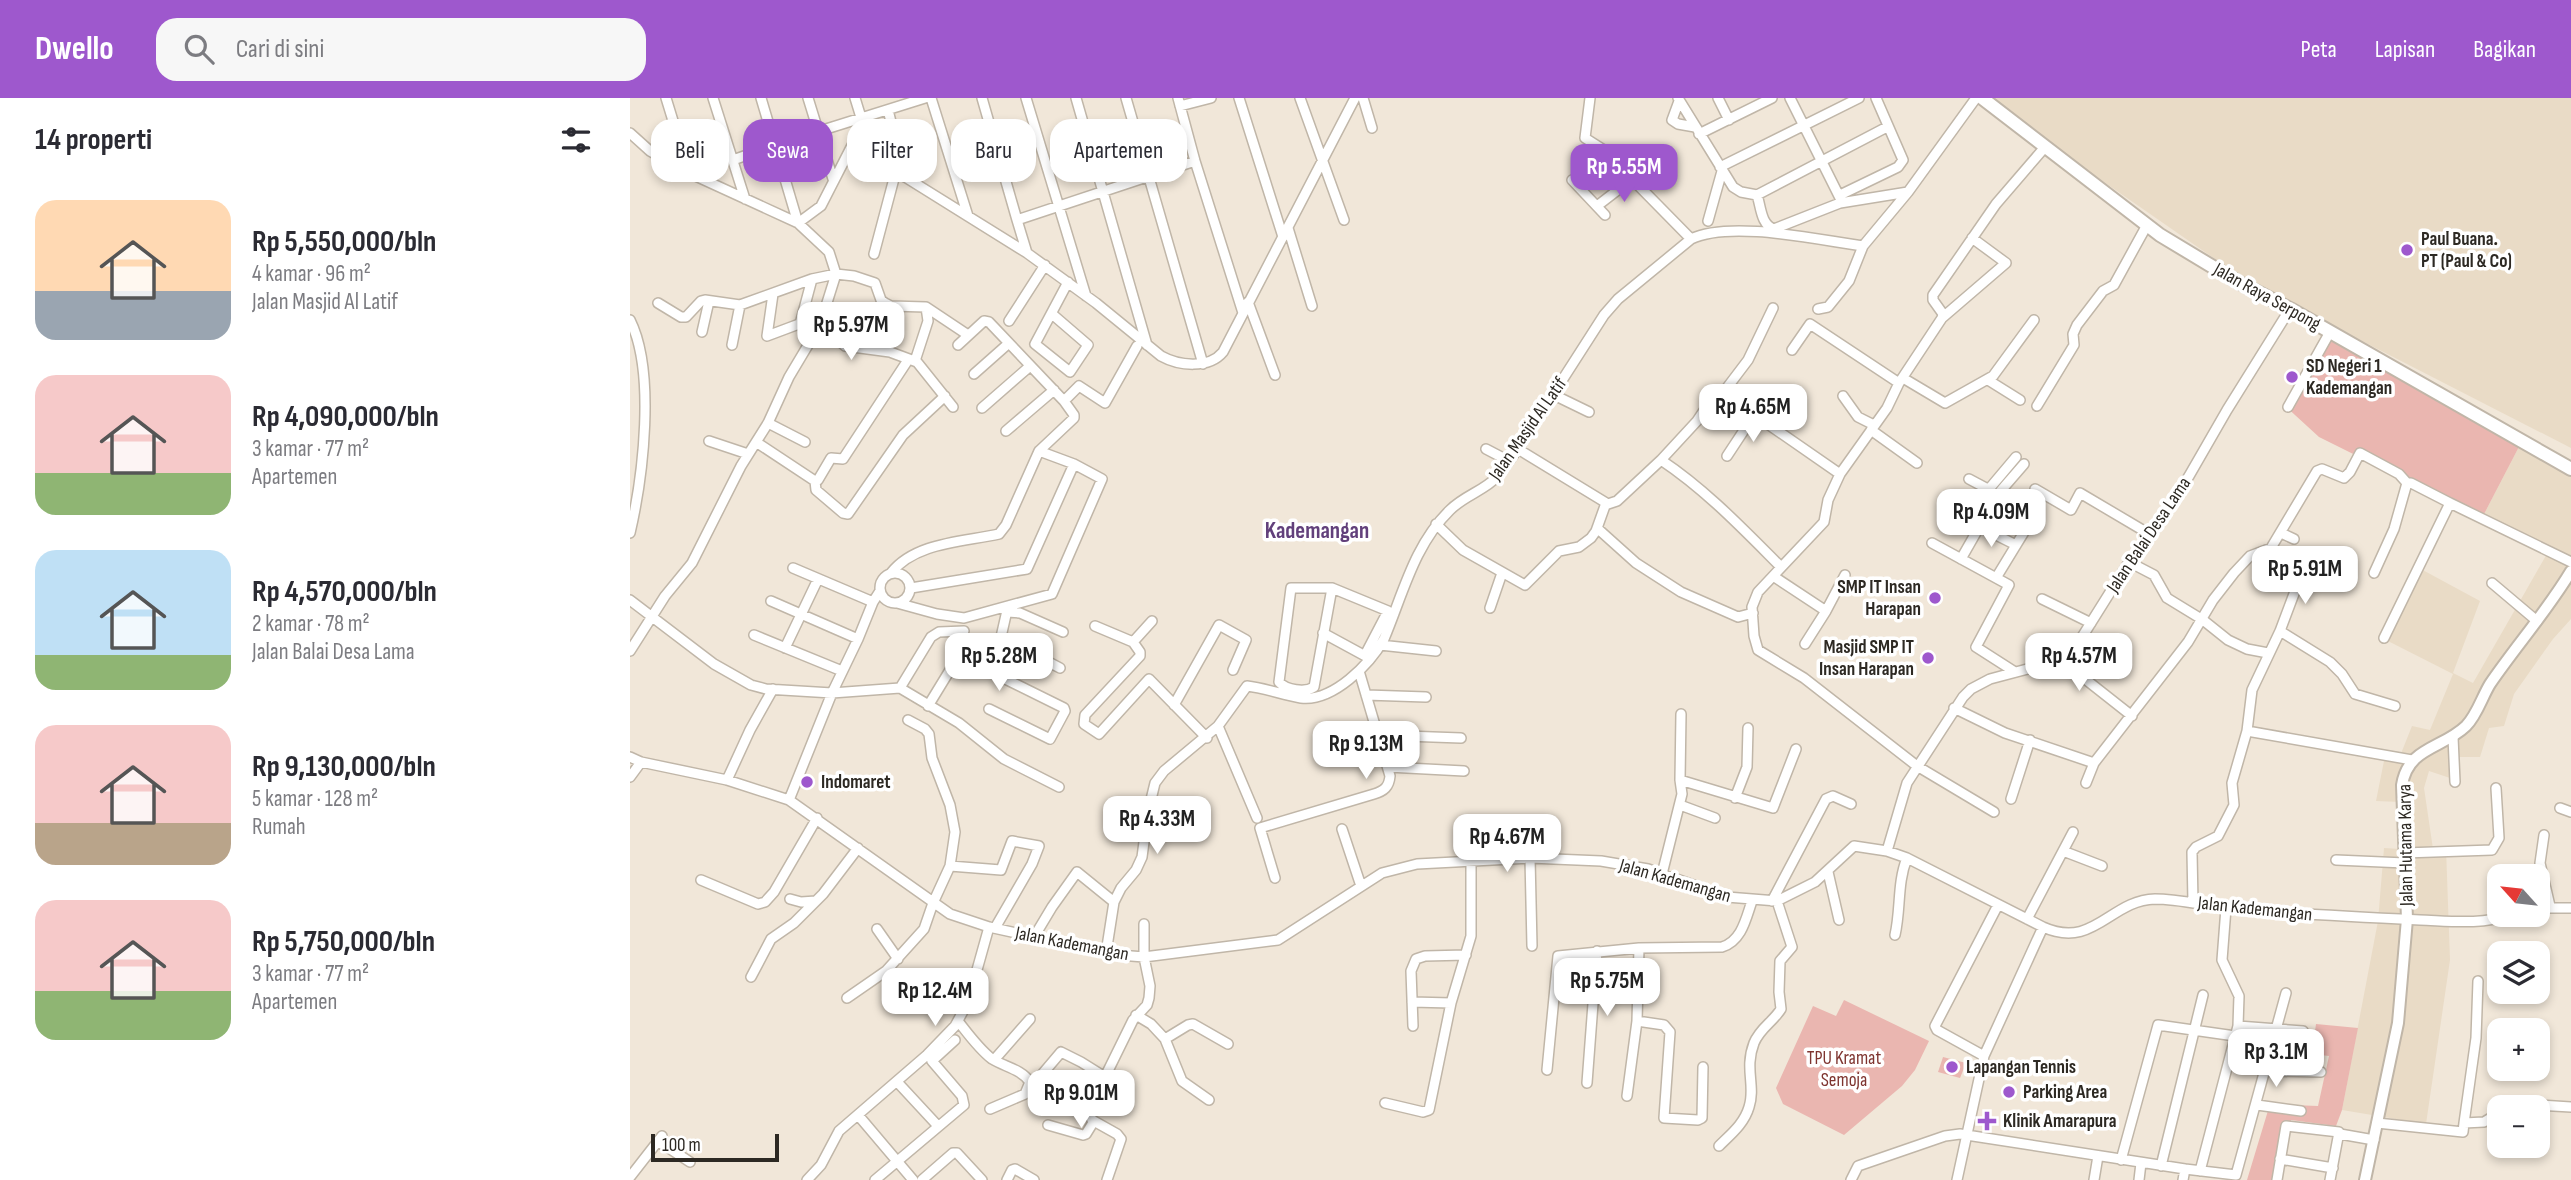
<!DOCTYPE html>
<html lang="id">
<meta charset="utf-8">
<style>
body{margin:0;font-family:"Sofia Sans Condensed",sans-serif;background:#f7f7f7;color:#2b2b33;height:100vh;display:flex;flex-direction:column;font-size:26px;white-space:nowrap}
*{box-sizing:border-box;margin:0}
p{font-size:23px;color:#7c7c81}
.icon{flex:none;width:38px;height:38px;fill:none;stroke:currentColor;stroke-width:2;stroke-linecap:round;stroke-linejoin:round}
.map{position:relative;flex:1;overflow:hidden}
.drawer{display:flex;flex-direction:column;background:#fff;width:630px}
.drawer>*{flex:none}
.guide{position:absolute;left:21px;top:21px;width:665px;height:63px;display:flex;gap:14px}
.needle{width:46px;rotate:297deg}
.buttons{position:absolute;left:1857px;top:766px;display:grid;gap:14px}
.buttons a{display:grid;place-items:center;width:63px;height:63px;border-radius:14px;background:#fff;box-shadow:0 4px 10px #0003;font-size:35px}
.scale{position:absolute;left:21px;bottom:18px;width:128px;box-sizing:border-box;padding-left:7px;border:4px solid #2d2923;border-top:0;font-size:19px;line-height:24px;white-space:nowrap;color:#2d2923;-webkit-text-stroke:5px #fff;paint-order:stroke}
.price{position:absolute;translate:-50% -60px;padding:0 16px;border-radius:14px;background:#fff;color:#222;font-size:23px;line-height:46px;filter:drop-shadow(0 2px 4px #0008)}
.price::after{content:'';position:absolute;left:50%;top:42px;width:21px;height:16px;margin-left:-10px;background:inherit;clip-path:polygon(0 0,100% 0,50% 100%)}
.price.current{background:#9e58cd;color:#fff}
ul{padding:0;list-style:none}
li{display:flex;align-items:center;gap:21px;height:175px;padding:0 35px}
li span{display:grid;place-items:center;flex:none;width:196px;height:140px;border-radius:21px;color:#555}
li>.icon{margin-inline-start:auto}
span .icon{width:84px;height:84px;fill:#fffc;stroke-width:1}
li b{font-size:30px}
h2{display:flex;justify-content:space-between;align-items:center;height:84px;padding:0 35px;font-size:30px}
.pill{padding:0 24px;border-radius:21px;background:#fff;box-shadow:0 4px 10px #0003;font-size:24px;line-height:63px}
.pill.current{background:#9e58cd;color:#fff}
header{display:flex;align-items:center;gap:42px;box-sizing:border-box;height:98px;padding:0 35px;background:#9e58cd;color:#fff}
header strong{font-size:33px}
nav{display:flex;gap:38px;margin-inline-start:auto;font-size:24px}
.search{width:490px;height:63px;background:#f7f7f7;display:flex;align-items:center;gap:18px;box-sizing:border-box;padding:0 24px;border-radius:21px;color:#7c7c81;font-size:26px}
main{display:flex;flex:1;min-height:0}
.map>svg:first-child{display:block}
.built{fill:#e9dbc6}
.green{fill:#eab6b0}
.lines{fill:none;stroke-linecap:round;stroke-linejoin:round}
.minor-casing{stroke:#c0b6a8;stroke-width:12}
.tertiary-casing{stroke:#c0b6a8;stroke-width:14}
.secondary-casing{stroke:#c0b6a8;stroke-width:16}
.minor{stroke:#fff;stroke-width:9}
.tertiary{stroke:#fff;stroke-width:10}
.secondary{stroke:#fff;stroke-width:12}
.poi-dot{fill:#9e58cd;stroke:#fff;stroke-width:2.5}
.labels{text-anchor:middle;dominant-baseline:central;stroke-width:7;stroke-linejoin:round;paint-order:stroke}
.poi-label{font-size:19px;font-weight:bold;fill:#2d2923;stroke:#fff;text-anchor:start}
.street-label{font-size:19px;fill:#2d2923;stroke:#fff}
.park-label{font-size:19px;fill:#7e342f;stroke:#fff}
.quarter-label{font-size:23px;font-weight:bold;fill:#62407b;stroke:#fff}
</style>
<header>
<strong>Dwello</strong>
<div class="search"><svg class="icon" aria-label="search" viewBox="0 0 24 24"><circle cx="10" cy="10" r="6"/><path d="M15 15l6 6"/></svg>Cari di sini</div>
<nav><a>Peta</a><a>Lapisan</a><a>Bagikan</a></nav>
</header>
<main>
<section class="drawer">
<h2>14 properti<svg class="icon" aria-label="filters" viewBox="0 0 24 24"><path d="M4 7h16M4 17h16"/><circle cx="9" cy="7" r="2"/><circle cx="15" cy="17" r="2"/></svg></h2>
<ul>
<li><span style="background:linear-gradient(#ffd9b3 65%,#9aa5b1 0)"><svg class="icon" aria-label="home" viewBox="0 0 24 24"><path d="M3 11l9-7 9 7M6 9v11h12V9"/></svg></span><div><b>Rp 5,550,000/bln</b><p>4 kamar · 96 m²</p><p>Jalan Masjid Al Latif</p></div></li>
<li><span style="background:linear-gradient(#f6c9c9 70%,#8fb573 0)"><svg class="icon" aria-label="home" viewBox="0 0 24 24"><path d="M3 11l9-7 9 7M6 9v11h12V9"/></svg></span><div><b>Rp 4,090,000/bln</b><p>3 kamar · 77 m²</p><p>Apartemen</p></div></li>
<li><span style="background:linear-gradient(#bfe0f5 75%,#8fb573 0)"><svg class="icon" aria-label="home" viewBox="0 0 24 24"><path d="M3 11l9-7 9 7M6 9v11h12V9"/></svg></span><div><b>Rp 4,570,000/bln</b><p>2 kamar · 78 m²</p><p>Jalan Balai Desa Lama</p></div></li>
<li><span style="background:linear-gradient(#f6c9c9 70%,#b9a48a 0)"><svg class="icon" aria-label="home" viewBox="0 0 24 24"><path d="M3 11l9-7 9 7M6 9v11h12V9"/></svg></span><div><b>Rp 9,130,000/bln</b><p>5 kamar · 128 m²</p><p>Rumah</p></div></li>
<li><span style="background:linear-gradient(#f6c9c9 65%,#8fb573 0)"><svg class="icon" aria-label="home" viewBox="0 0 24 24"><path d="M3 11l9-7 9 7M6 9v11h12V9"/></svg></span><div><b>Rp 5,750,000/bln</b><p>3 kamar · 77 m²</p><p>Apartemen</p></div></li>
</ul>
</section>
<div class="map">
<svg width="1941" height="1082" viewBox="0 0 1941 1082">
<rect width="100%" height="100%" fill="#f1e7d9"/>
<path class="built" d="M 1362,0 L 1941,0 L 1941,350 L 1621,186 L 1412,41 Z
M 1892,343 L 1941,370 L 1941,521 L 1923,541 L 1884,596 L 1874,628 L 1859,630 L 1850,659 L 1826,659 L 1820,680 L 1799,673 L 1794,690 L 1803,751 L 1816,750 L 1820,862 L 1796,1026 L 1712,1012 L 1748,823 L 1754,750 L 1770,751 L 1770,704 L 1746,703 L 1755,658 L 1770,658 L 1782,628 L 1800,632 L 1823,576 L 1752,540 L 1789,470 L 1850,503 L 1823,575 L 1843,585 L 1918,454 L 1852,420 Z"/>
<path class="green" d="M 1695,235 L 1892,343 L 1852,420 L 1689,339 L 1654,307 Z
M 1214,902 L 1299,943 L 1285,972 L 1272,988 L 1214,1037 L 1153,1006 L 1146,990 L 1183,908 L 1206,918 Z
M 1686,926 L 1728,930 L 1712,1012 L 1706,1028 L 1661,1022 L 1648,1082 L 1617,1082 L 1640,1006 L 1688,1008 L 1699,958 L 1682,956 Z
M 1313,959 L 1336,965 L 1330,980 L 1308,974 Z"/>
<g class="lines">
<g class="minor-casing">
<path id="minor" d="M 36,0 L 59,75
M 83,0 L 115,101
M 178,0 L 203,81
M 301,0 L 338,118
M 352,0 L 387,122
M 396,0 L 456,198
M 446,0 L 517,247
M 496,0 L 573,266
M 548,0 L 565,63 L 613,215
M 609,0 L 653,139
M 670,0 L 714,122
M 733,0 L 742,30
M 960,0 L 955,40 L 988,61 L 1002,81 L 1061,141
M 1048,0 L 1103,89 L 1111,94 L 1127,97 C 1131,109 1131,127 1144,131 L 1210,105 L 1278,94
M 1088,0 L 1099,22
M 1160,0 L 1210,100
M 1049,3 L 1042,22 L 1048,26 L 1065,29
M 550,8 L 581,0
M 258,12 L 275,79
M 0,35 L 20,53 L 59,75 L 168,125 L 191,108 L 233,26 L 225,0
M 1069,36 L 1142,0
M 224,41 L 275,79 L 397,155
M 103,62 L 145,47 L 295,0
M 565,63 L 387,122 L 397,155 L 466,205 L 531,258 C 549,268 579,271 593,254 L 725,0
M 1090,69 L 1229,0
M 942,82 L 975,117
M 951,91 L 983,63
M 1127,97 L 1257,29
M 1210,97 L 1268,69 L 1273,62 L 1246,0
M 967,108 L 1002,81
M 1078,123 L 1092,73
M 658,130 L 682,208
M 244,156 L 266,73
M 143,196 L 137,238 L 193,217
M 618,204 L 645,277
M 28,205 L 51,219 L 56,219 L 71,203 L 75,202 L 110,207 L 182,181 L 206,176 L 224,178 L 245,185 L 251,202 L 255,205 L 261,208 L 296,209 L 338,237
M 1188,211 L 1198,209 L 1219,183 L 1233,148
M 422,216 L 458,247 L 440,274 L 405,246 L 438,184
M 1312,220 L 1376,165 L 1342,140
M 0,222 C 26,274 13,379 0,435
M 379,223 L 415,167
M 170,226 L 182,181
M 190,227 L 215,248 L 260,254 L 287,264 L 323,309
M 72,234 L 79,203
M 102,247 L 110,207
M 1162,252 L 1180,226 L 1269,285
M 285,263 L 298,223 L 296,209
M 344,276 L 379,245
M 1273,280 L 1315,305 L 1363,278 L 1404,222
M 1358,282 L 1390,302
M 1093,295 L 1210,376
M 924,297 L 959,314
M 1213,298 L 1228,319 L 1244,327
M 434,303 L 449,288 L 475,305 L 507,248
M 1407,308 L 1444,247 L 1443,236 L 1447,227 L 1473,193 L 1484,187 L 1517,127
M 1658,309 L 1700,234
M 352,310 L 399,269
M 138,325 L 175,344
M 1241,332 L 1287,365
M 376,333 L 424,292
M 79,343 L 118,356
M 126,344 L 185,383 L 188,382 L 201,360 L 213,361 L 278,262
M 856,351 L 879,363
M 888,351 L 978,406 L 987,403 L 1031,362 C 1076,392 1113,431 1151,469
M 1097,358 L 1124,317
M 1031,362 L 1067,323 L 1079,305 L 1093,295 L 1118,262 L 1143,210
M 1339,381 L 1405,416 L 1366,480
M 185,383 L 186,392 L 213,415 L 218,416 L 273,337 L 315,298
M 1359,391 L 1386,359
M 1405,391 L 1441,412 L 1450,395 L 1521,437
M 1320,414 L 1386,447
M 806,426 L 833,452 L 895,487 L 929,453 L 949,449 L 961,440 L 966,433 L 976,405
M 967,430 L 1006,465 L 1051,494 L 1108,519 L 1123,515
M 1651,435 L 1664,441
M 1302,445 L 1379,487 L 1346,549 L 1385,574
M 1331,461 L 1368,396 L 1394,366
M 1499,464 L 1524,477 L 1537,500 L 1573,522 L 1598,542 L 1617,551 L 1638,555
M 163,470 L 243,504
M250 490a15 15 0 1 1 30 0a15 15 0 1 1-30 0Z
M 261,475 C 285,444 334,444 369,436 L 376,427 L 409,353 L 444,320 L 444,317 L 434,303 L 359,224 L 354,223 L 328,247
M 1744,475 L 1764,431 L 1777,385 L 1781,385 L 1820,405
M 1143,478 L 1196,513 L 1215,477
M 1862,485 L 1907,523
M 281,490 L 397,471 L 444,366
M 702,490 L 684,589 C 675,595 656,592 649,584 L 661,490 L 702,490 L 758,513 L 735,557
M 1412,501 L 1461,525
M 0,502 L 84,566 L 121,587 L 136,591 L 202,595 L 270,590 L 329,625 L 374,661 L 429,689
M 141,503 L 228,541
M 267,505 L 307,516 L 334,520 L 422,496 L 472,381 L 444,366 L 409,353
M 860,510 L 872,475
M 378,514 L 390,515 L 433,534
M 522,523 L 503,544 L 510,554 L 510,558 L 455,617 L 454,626 L 469,636 L 519,581 L 577,640
M 465,528 L 503,544
M 1650,533 L 1700,564 L 1712,576 L 1725,596 L 1765,608
M 693,535 L 739,560
M 124,537 L 212,573
M 371,539 L 430,570
M 1754,540 L 1820,405 L 1941,464
M 1175,546 L 1196,513
M 750,547 L 806,553
M 155,550 L 188,481
M 0,553 L 35,498 L 62,465 L 111,368 L 138,325 L 159,279 L 190,227 L 206,176 L 199,154 L 168,125 L 131,0
M 1431,562 L 1502,618
M 270,590 L 301,539 L 309,534 L 334,533
M 736,597 L 796,599
M 544,607 L 589,527 L 616,542 L 603,572
M 298,608 L 320,572
M 1324,610 L 1375,635 L 1464,665
M 359,611 L 420,641 L 435,613 L 434,610 L 355,571 L 371,539 L 378,508
M 588,628 L 627,720
M 1617,633 L 1782,662
M 747,637 L 831,640
M 1823,639 L 1825,684
M 0,659 L 11,664 L 97,682 L 159,702 L 320,816 L 359,829 L 404,839 L 489,857 L 514,859 L 648,842 L 752,775 L 787,766 L 900,760 L 971,763 L 1018,771 L 1097,799 L 1147,803 L 1185,784 L 1224,748 L 1257,753 L 1277,760 L 1413,829 C 1464,852 1480,802 1525,801 C 1550,801 1575,808 1599,810 C 1663,816 1726,819 1790,822 C 1820,823 1851,827 1880,817
M 758,669 L 834,673
M 0,679 L 11,664
M 97,682 L 120,632 L 143,591
M 1050,682 L 1143,710 L 1166,651
M 1456,685 L 1464,665 L 1558,544 L 1583,502 L 1604,475 L 1620,458 L 1641,450 L 1687,373 L 1692,371 L 1714,380 L 1720,374 L 1730,355 L 1769,376 L 1777,385
M 1105,700 L 1117,669 L 1118,630
M 1381,701 L 1400,642
M 159,702 L 202,595 L 228,541 L 243,504 L 250,493
M 1050,707 L 1085,720
M 1930,710 L 1941,714
M 1364,714 L 1287,668 L 1174,580 L 1128,552 L 1124,538 L 1122,509 L 1128,494 L 1194,424 L 1198,402 L 1210,376 L 1257,310 L 1269,285 L 1312,220 L 1313,216 L 1303,202 L 1303,197 L 1366,106 L 1415,49
M 712,731 L 731,788
M 1914,737 L 1910,765 L 1920,808
M 1257,753 L 1277,685 L 1333,599 L 1341,591 L 1360,581 L 1431,562 L 1442,555 L 1499,464 L 1521,437 L 1559,378 L 1597,312 L 1660,211
M 1433,753 L 1472,768
M 1774,755 L 1862,752 L 1869,740 L 1866,690
M 900,760 L 902,848
M 1706,762 L 1775,765
M 320,768 L 371,772 L 382,743 L 409,748 L 402,766 L 365,830
M 1198,774 L 1209,822
M 1032,776 L 1052,696 L 1050,682 L 1051,616
M 645,780 L 630,730 L 744,696 C 754,693 759,689 760,678 L 729,573
M 71,782 L 128,806 L 135,804 L 144,794 L 187,720
M 160,801 L 171,804 L 186,803
M 1142,803 L 1196,701 L 1203,698 L 1221,706
M 1563,805 L 1562,754 L 1566,749 L 1588,738 L 1604,707 L 1602,685 L 1617,633 L 1622,592 L 1650,533 L 1673,472
M 1908,810 L 1941,810
M 1397,821 L 1443,734
M 247,831 L 268,861
M 1265,837 C 1271,811 1267,785 1277,760
M 404,839 L 422,809 L 447,774 L 484,804
M 476,855 L 484,804 L 491,790 L 506,772 L 512,759 L 518,714 L 525,685 L 534,673 L 588,628 L 617,588 C 635,590 653,597 671,600 C 703,604 740,566 754,541 C 773,496 784,447 820,412 C 835,397 854,393 868,378 L 888,351 L 974,217 L 988,201 L 1061,141 C 1101,122 1188,142 1233,148 L 1278,94 L 1346,0
M 121,879 L 141,841 L 164,825 L 193,796 L 228,750
M 217,900 L 256,873 L 294,831 L 303,805 L 320,768 L 325,734 L 320,707 L 302,660 L 299,636 L 295,631 L 278,622
M 782,904 L 821,905
M 506,917 L 521,926 L 535,941 L 558,927 L 563,926 L 598,946
M 328,923 C 339,937 349,951 362,961 C 375,969 391,971 400,984 L 395,996 L 360,1011
M 1007,923 L 1034,927 L 1040,934 L 1034,1020 L 1068,1022 L 1072,1020 L 1073,969
M 783,928 L 781,873 L 786,861 L 795,858 L 836,857
M 1608,928 L 1673,933
M 535,941 L 552,983 L 579,1002
M 1354,958 L 1307,932 L 1305,928 L 1368,807
M 364,962 L 400,921
M 917,972 L 928,858 L 1009,850 L 1092,849 C 1112,843 1116,820 1122,803
M 1636,973 L 1691,974
M 400,984 L 409,980 L 431,954 L 451,964 L 475,979
M 957,985 L 967,853
M 270,987 L 308,1028
M 997,998 L 1007,923 L 1009,850
M 755,1005 L 793,1014 L 799,1012 L 821,905 L 841,838 L 841,763
M 1627,1007 L 1671,1013
M 1879,1010 L 1908,1007 L 1941,1009
M 228,1017 L 283,1082
M 1747,1025 L 1833,1034 L 1834,1025 L 1854,1024 L 1869,1015
M 1834,1025 L 1846,940 L 1848,883
M 418,1027 L 453,1037 L 456,1036 L 464,1023
M 1710,1036 L 1744,1042
M 28,1043 L 60,1064
M 1089,1048 C 1101,1036 1114,1026 1119,1009 C 1126,988 1114,971 1124,945 C 1130,930 1143,924 1151,911 L 1149,894 L 1150,863 L 1162,849 L 1147,803
M 1650,1061 L 1703,1070
M 1491,1062 L 1528,927 L 1605,938
M 1531,1068 L 1573,897
M 1570,1073 L 1608,928 L 1609,898 L 1592,862 L 1596,810
M 0,1079 L 32,1038
M 177,1082 L 191,1067 L 209,1033 L 297,957 L 325,928 L 338,904 L 359,829
M 245,1082 L 334,1007 L 332,998 L 302,963 L 325,942
M 292,1082 L 323,1055 L 327,1055 L 352,1082
M 377,1082 L 382,1072 L 385,1071 L 404,1082
M 477,1082 L 491,1041 L 487,1036 L 462,1022 L 460,1017 L 475,979 L 503,922 L 517,907 L 519,900 L 520,888 L 514,859 L 514,826
M 1221,1082 L 1228,1068 L 1315,1038 L 1330,1036 L 1555,1071 L 1606,1077 L 1656,895
M 1327,1082 L 1354,958 L 1413,829
M 1464,1082 L 1468,1058
M 1509,1082 L 1511,1065
M 1553,1082 L 1555,1071
M 1647,1082 L 1656,1028 L 1709,1034 L 1700,1082"/>
</g>
<g class="tertiary-casing">
<path id="tertiary" d="M 1735,1082 L 1768,925 L 1777,821 L 1772,687 C 1778,649 1812,651 1836,628 C 1847,617 1852,599 1860,586 C 1886,548 1917,513 1941,473"/>
</g>
<g class="secondary-casing">
<path id="secondary" d="M 1352,0 L 1530,137 L 1608,184 L 1660,211 L 1941,371"/>
</g>
<use href="#minor" class="minor"/>
<use href="#tertiary" class="tertiary"/>
<use href="#secondary" class="secondary"/>
</g>
<g class="poi-dot">
<circle cx="1777" cy="152" r="7"/>
<circle cx="1662" cy="279" r="7"/>
<circle cx="1305" cy="500" r="7"/>
<circle cx="1298" cy="560" r="7"/>
<circle cx="177" cy="684" r="7"/>
<circle cx="1322" cy="969" r="7"/>
<circle cx="1379" cy="994" r="7"/>
<path d="M1353.5 1012.5h7v7h7v7h-7v7h-7v-7h-7v-7h7z"/>
</g>
<g class="labels">
<g class="poi-label">
<text x="1791" y="141">Paul Buana.<tspan x="1791" dy="22">PT (Paul &amp; Co)</tspan></text>
<text x="1676" y="268">SD Negeri 1<tspan x="1676" dy="22">Kademangan</tspan></text>
<text x="1291" y="489" text-anchor="end">SMP IT Insan<tspan x="1291" dy="22">Harapan</tspan></text>
<text x="1284" y="549" text-anchor="end">Masjid SMP IT<tspan x="1284" dy="22">Insan Harapan</tspan></text>
<text x="191" y="684">Indomaret</text>
<text x="1336" y="969">Lapangan Tennis</text>
<text x="1393" y="994">Parking Area</text>
<text x="1373" y="1023">Klinik Amarapura</text>
</g>
<g class="street-label">
<text transform="translate(1637 199) rotate(29)">Jalan Raya Serpong</text>
<text transform="translate(898 331) rotate(-55)">Jalan Masjid Al Latif</text>
<text transform="translate(1519 437) rotate(-56)">Jalan Balai Desa Lama</text>
<text transform="translate(1776 747) rotate(-91)">Jalan Hutama Karya</text>
<text transform="translate(1045 783) rotate(16)">Jalan Kademangan</text>
<text transform="translate(1625 811) rotate(6)">Jalan Kademangan</text>
<text transform="translate(442 846) rotate(11)">Jalan Kademangan</text>
</g>
<g class="park-label">
<text x="1214" y="960">TPU Kramat<tspan x="1214" dy="22">Semoja</tspan></text>
</g>
<g class="quarter-label">
<text x="687" y="433">Kademangan</text>
</g>
</g>
</svg>
<div class="buttons">
<a><svg class="needle" viewBox="-14 -14 28 28"><path d="M0-13l5 13h-10z" fill="#e53935"/><path d="M0 13l5-13h-10z" fill="#7c7c81"/></svg></a>
<a><svg class="icon" aria-label="layers" viewBox="0 0 24 24"><path d="M12 4l9 5-9 5-9-5zM3 14l9 5 9-5"/></svg></a>
<a>+</a>
<a>−</a>
</div>
<div class="scale">100 m</div>
<b class="price current" style="left:994px;top:106px">Rp 5.55M</b>
<b class="price" style="left:221px;top:264px">Rp 5.97M</b>
<b class="price" style="left:1123px;top:346px">Rp 4.65M</b>
<b class="price" style="left:1361px;top:451px">Rp 4.09M</b>
<b class="price" style="left:1675px;top:508px">Rp 5.91M</b>
<b class="price" style="left:369px;top:595px">Rp 5.28M</b>
<b class="price" style="left:1449px;top:595px">Rp 4.57M</b>
<b class="price" style="left:736px;top:683px">Rp 9.13M</b>
<b class="price" style="left:527px;top:758px">Rp 4.33M</b>
<b class="price" style="left:877px;top:776px">Rp 4.67M</b>
<b class="price" style="left:977px;top:920px">Rp 5.75M</b>
<b class="price" style="left:305px;top:930px">Rp 12.4M</b>
<b class="price" style="left:1646px;top:991px">Rp 3.1M</b>
<b class="price" style="left:451px;top:1032px">Rp 9.01M</b>
<div class="guide">
<a class="pill">Beli</a>
<a class="pill current">Sewa</a>
<a class="pill">Filter</a>
<a class="pill">Baru</a>
<a class="pill">Apartemen</a>
</div>
</div>
</main>
